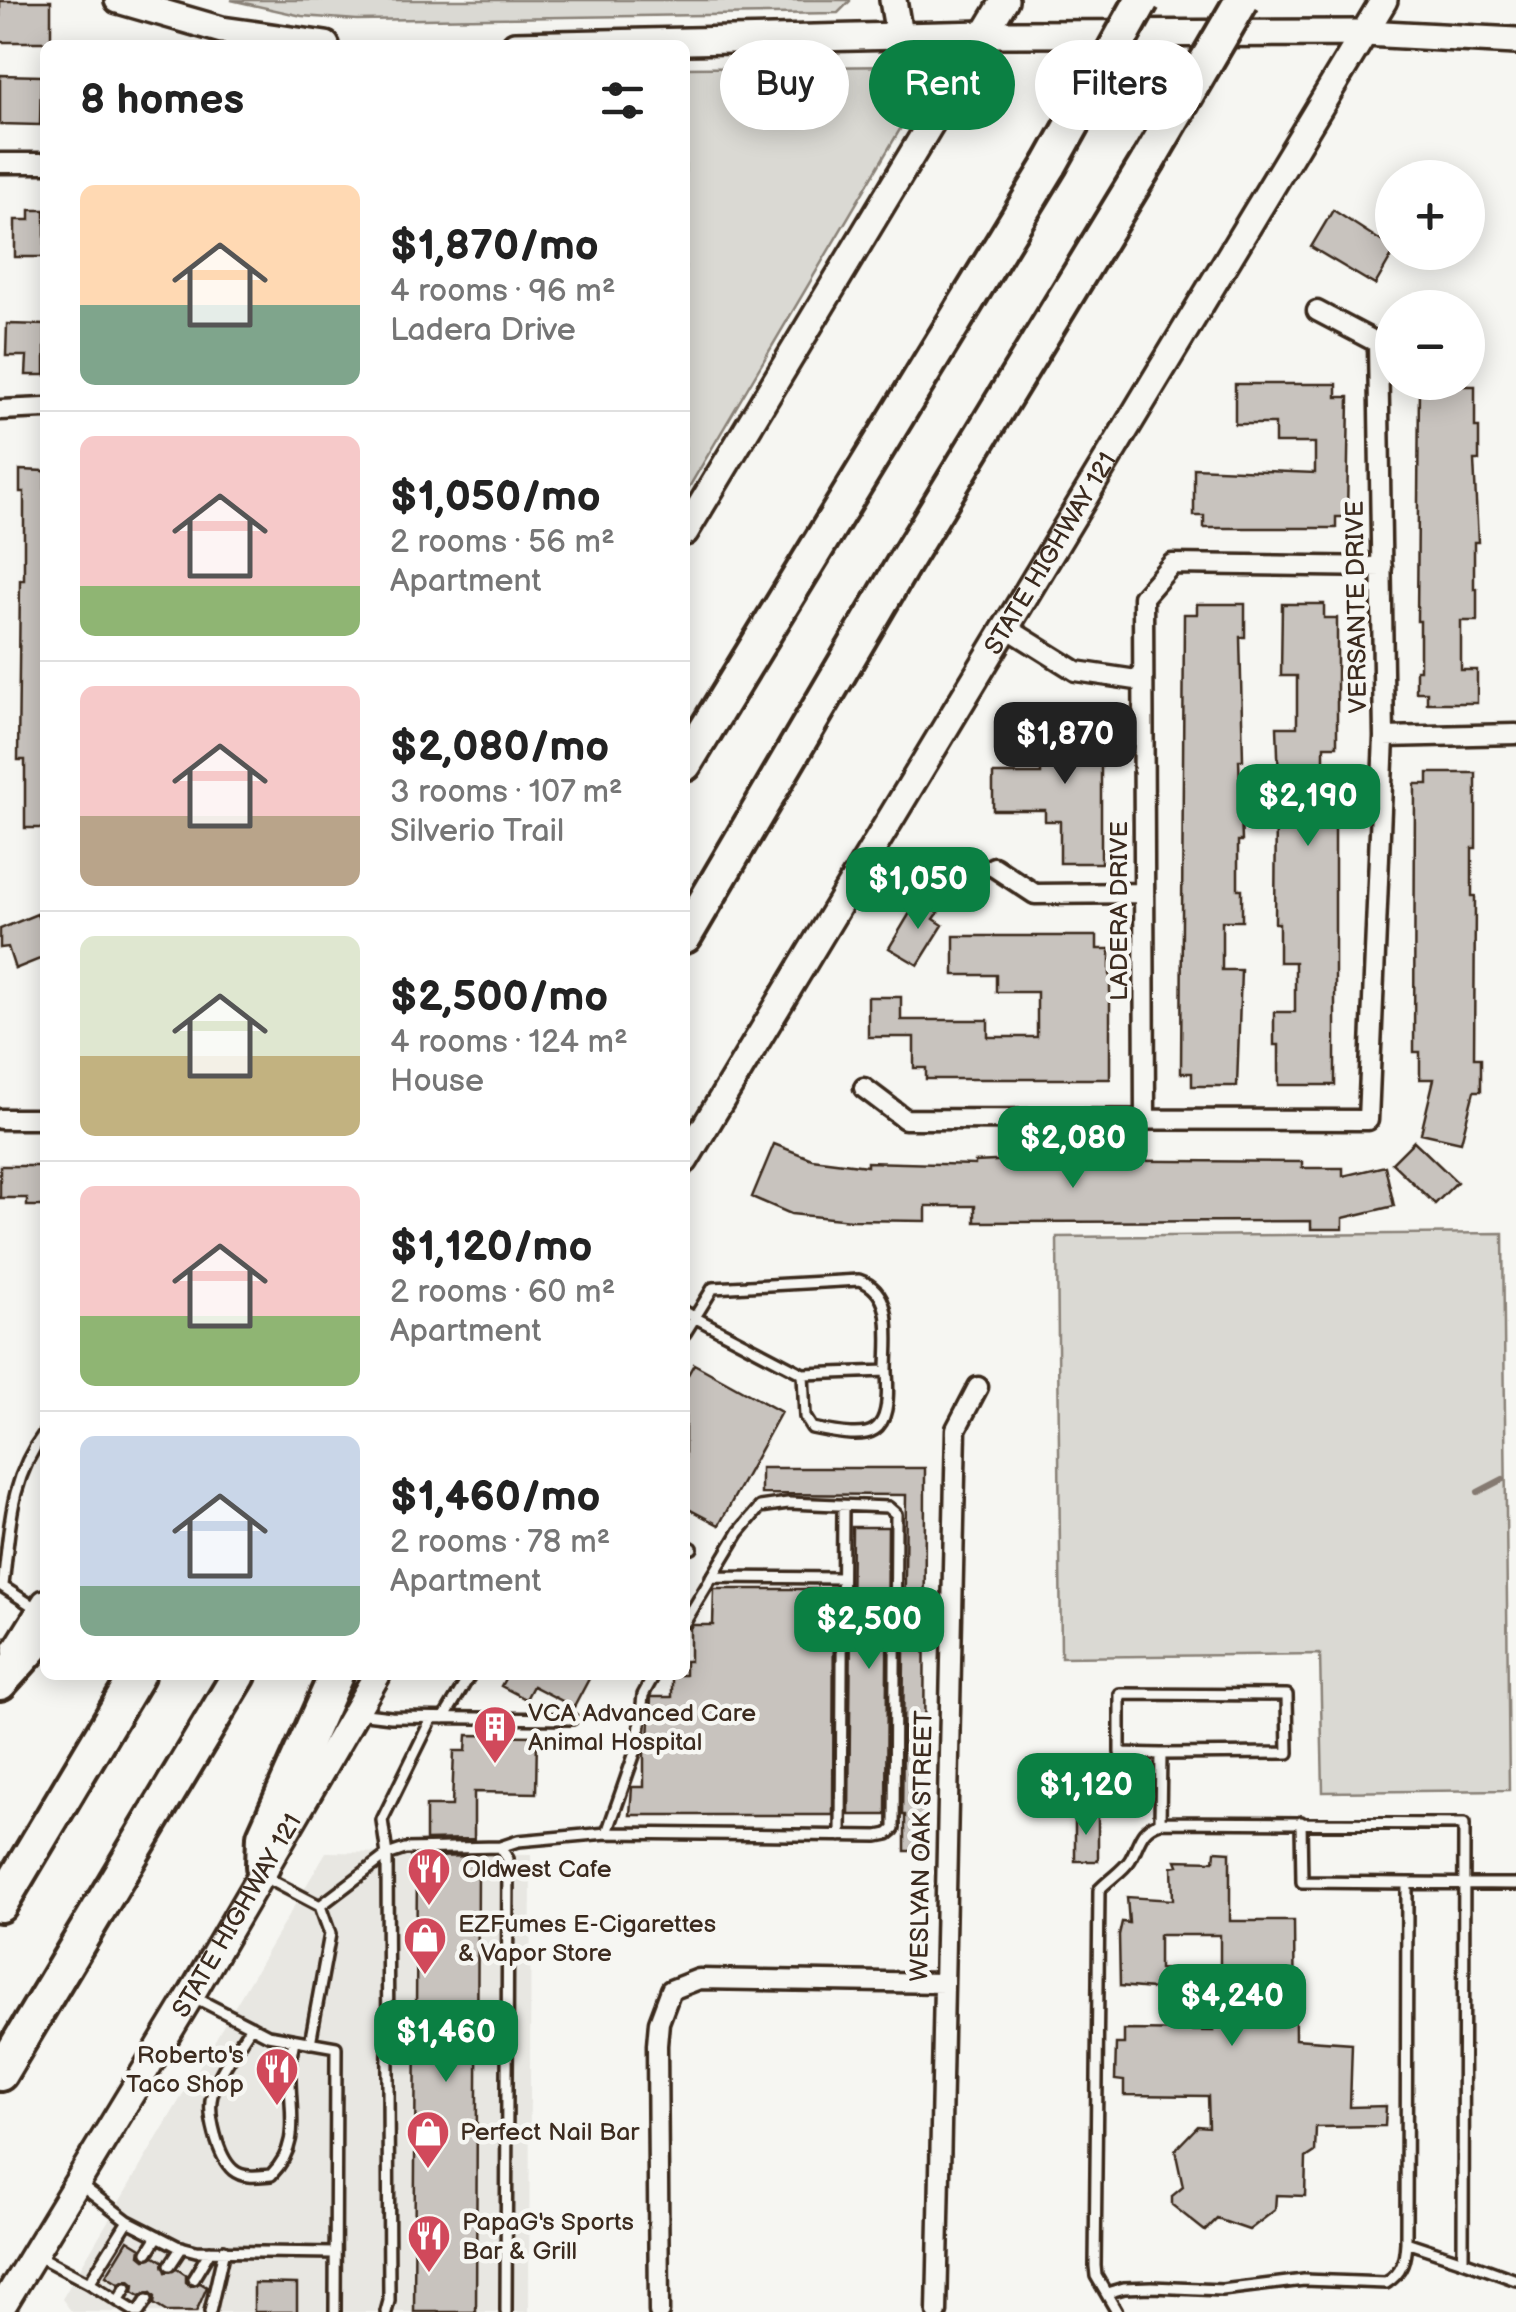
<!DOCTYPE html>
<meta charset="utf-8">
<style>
body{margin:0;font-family:"Balsamiq Sans",sans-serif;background:#f2f2f2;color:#222;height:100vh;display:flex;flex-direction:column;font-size:38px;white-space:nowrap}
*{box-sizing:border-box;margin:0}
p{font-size:32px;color:#767676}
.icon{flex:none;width:55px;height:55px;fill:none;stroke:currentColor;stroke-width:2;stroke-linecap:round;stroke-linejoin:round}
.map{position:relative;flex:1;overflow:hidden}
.details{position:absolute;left:40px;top:40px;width:650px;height:1640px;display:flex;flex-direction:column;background:#fff;border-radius:15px;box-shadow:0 5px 25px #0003}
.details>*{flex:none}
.top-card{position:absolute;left:720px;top:40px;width:645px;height:90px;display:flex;gap:20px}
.controls{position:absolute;left:1375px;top:160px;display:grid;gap:20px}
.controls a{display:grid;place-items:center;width:110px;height:110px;border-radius:50%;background:#fff;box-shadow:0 5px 25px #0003;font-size:50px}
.price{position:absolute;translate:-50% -85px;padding:0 22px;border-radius:20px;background:#0b8043;color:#fff;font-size:32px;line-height:65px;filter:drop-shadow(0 2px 5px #0008)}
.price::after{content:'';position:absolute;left:50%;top:60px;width:30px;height:22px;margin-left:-15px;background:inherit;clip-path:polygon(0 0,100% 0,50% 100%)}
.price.active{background:#222;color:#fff}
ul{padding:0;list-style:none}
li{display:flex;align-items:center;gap:30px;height:250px;padding:0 40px}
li+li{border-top:2px solid #e0e0e0}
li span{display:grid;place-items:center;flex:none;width:280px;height:200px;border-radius:15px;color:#555}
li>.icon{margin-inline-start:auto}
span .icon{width:120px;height:120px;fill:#fffc;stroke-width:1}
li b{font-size:42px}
h2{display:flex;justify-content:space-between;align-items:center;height:120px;padding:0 40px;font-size:42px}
.chip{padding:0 35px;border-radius:45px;background:#fff;box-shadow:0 5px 25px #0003;font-size:35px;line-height:90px}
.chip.active{background:#0b8043;color:#fff}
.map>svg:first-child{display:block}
.built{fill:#e8e7e2}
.green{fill:#dad9d3;stroke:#8a8278;stroke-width:2.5}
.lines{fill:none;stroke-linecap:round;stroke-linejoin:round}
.stream{stroke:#857a71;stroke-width:6}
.building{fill:#c8c3be;stroke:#3b2a1e;stroke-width:2.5;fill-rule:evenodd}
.lane-casing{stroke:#3b2a1e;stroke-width:16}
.street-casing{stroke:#3b2a1e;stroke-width:25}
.secondary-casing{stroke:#3b2a1e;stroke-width:32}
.highway-casing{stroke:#3b2a1e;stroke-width:40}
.lane{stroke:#f6f6f2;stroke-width:9}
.street{stroke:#f6f6f2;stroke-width:18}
.secondary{stroke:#f6f6f2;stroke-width:25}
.highway{stroke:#f6f6f2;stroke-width:32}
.highway-bridge-casing{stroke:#3b2a1e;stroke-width:40;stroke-linecap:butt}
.highway-bridge{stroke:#f6f6f2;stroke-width:32}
.labels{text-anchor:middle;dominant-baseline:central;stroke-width:9;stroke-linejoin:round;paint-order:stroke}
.street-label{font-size:25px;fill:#3b2a1e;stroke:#f6f6f2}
.poi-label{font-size:25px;fill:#3b2a1e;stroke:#f6f6f2;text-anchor:start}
</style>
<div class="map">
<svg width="1516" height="2312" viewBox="0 0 1516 2312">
<rect width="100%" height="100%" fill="#f6f6f2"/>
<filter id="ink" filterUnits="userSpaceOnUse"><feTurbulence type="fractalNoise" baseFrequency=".01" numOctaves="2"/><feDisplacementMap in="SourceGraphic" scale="20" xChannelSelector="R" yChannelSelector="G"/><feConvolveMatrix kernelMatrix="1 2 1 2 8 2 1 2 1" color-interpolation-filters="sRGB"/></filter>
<g filter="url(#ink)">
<path class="built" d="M 326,1852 L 531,1855 L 529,2312 L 72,2312 L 62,2299 Z"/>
<path class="green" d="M 231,0 L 850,0 L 850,1 L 838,13 L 357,20 L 302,16 Z
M 907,66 L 922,92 L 685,494 L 685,68 Z
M 1503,1233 L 1509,1790 L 1323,1792 L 1320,1654 L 1061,1657 L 1057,1237 Z"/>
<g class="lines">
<path class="stream" d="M 1478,1492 L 1503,1479"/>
</g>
<path class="building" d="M 0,1 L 51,1 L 51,42 L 0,42 Z
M 0,75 L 41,76 L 40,125 L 0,124 Z
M 30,210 L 45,210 L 45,257 L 15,257 L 15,220 L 30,220 Z
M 1333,210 L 1392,248 L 1394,252 L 1375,285 L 1311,247 Z
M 7,324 L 45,325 L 45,375 L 26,375 L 27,356 L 6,356 Z
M 1235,384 L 1337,384 L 1337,397 L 1349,397 L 1347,517 L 1336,517 L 1336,528 L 1204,528 L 1204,516 L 1194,516 L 1194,468 L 1315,473 L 1315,443 L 1275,443 L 1275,424 L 1235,424 Z
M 1419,386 L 1475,386 L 1475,427 L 1479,427 L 1479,460 L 1474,460 L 1478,542 L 1474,542 L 1474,589 L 1477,589 L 1477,621 L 1461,621 L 1461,670 L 1477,670 L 1477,703 L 1427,703 L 1427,692 L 1416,692 L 1416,670 L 1420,670 L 1420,621 L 1417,621 Z
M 20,470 L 45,471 L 45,828 L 25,828 L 25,760 L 18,760 L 20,580 L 24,580 L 24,492 L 20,492 Z
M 1197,604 L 1245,604 L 1245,637 L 1240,637 L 1243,760 L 1239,760 L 1242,841 L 1238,841 L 1238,889 L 1242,889 L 1242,921 L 1222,921 L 1222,970 L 1241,970 L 1237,1086 L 1192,1086 L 1192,1073 L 1181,1073 L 1184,614 L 1197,614 Z
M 1282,604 L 1324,604 L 1324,618 L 1337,618 L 1337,746 L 1324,746 L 1324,781 L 1335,781 L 1335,1085 L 1279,1085 L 1279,1045 L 1274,1045 L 1274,1012 L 1295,1012 L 1295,962 L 1279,962 L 1279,923 L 1275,923 L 1276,808 L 1280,808 L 1277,727 L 1297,727 L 1297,676 L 1281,676 Z
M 1061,707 L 1101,707 L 1101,863 L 1060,863 L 1060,821 L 1045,821 L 1045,810 L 993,810 L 993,774 L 1041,774 L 1041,751 L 1061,751 Z
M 1428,773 L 1476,773 L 1476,848 L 1472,848 L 1472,896 L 1475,896 L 1474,1058 L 1481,1058 L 1481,1091 L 1474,1091 L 1461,1142 L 1421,1133 L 1434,1079 L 1420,1079 L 1420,1052 L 1414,1052 L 1415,784 L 1428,784 Z
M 920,896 L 941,909 L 934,919 L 943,925 L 918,965 L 889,948 Z
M 37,914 L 45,935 L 45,957 L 15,969 L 8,947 L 0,948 L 0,929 Z
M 954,936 L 1097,936 L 1097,949 L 1110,949 L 1110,1079 L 926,1079 L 926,1068 L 914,1068 L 914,1037 L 868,1037 L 868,997 L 901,997 L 901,1020 L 988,1020 L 988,1037 L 1037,1037 L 1037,992 L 996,992 L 996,975 L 954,975 Z
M 1414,1141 L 1457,1182 L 1435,1204 L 1392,1163 Z
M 774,1144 L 812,1159 L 867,1166 L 867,1162 L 975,1165 L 975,1162 L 1016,1160 L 1302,1162 L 1302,1168 L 1343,1168 L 1343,1176 L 1385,1166 L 1394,1206 L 1343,1218 L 1343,1229 L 1311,1229 L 1311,1221 L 975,1222 L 975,1206 L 926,1206 L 926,1221 L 851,1220 L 791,1214 L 752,1197 Z
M 0,1166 L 45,1166 L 45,1206 L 27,1206 L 27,1198 L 0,1198 Z
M 694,1364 L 781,1412 L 719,1525 L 685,1507 L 685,1380 Z
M 761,1468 L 925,1468 L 924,1851 L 905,1851 L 905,1815 L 902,1815 L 906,1495 L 761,1494 Z
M 852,1527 L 888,1527 L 886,1815 L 849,1815 Z
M 714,1589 L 834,1589 L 833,1815 L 630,1815 L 632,1787 L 644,1787 L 644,1752 L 649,1742 L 651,1697 L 672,1697 L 672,1675 L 685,1675 L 685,1661 L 690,1661 L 690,1628 L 693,1625 L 713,1625 Z
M 507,1675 L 591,1675 L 574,1707 L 533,1686 L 526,1699 L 501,1686 Z
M 467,1735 L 537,1736 L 536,1793 L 474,1792 L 474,1839 L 426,1840 L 426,1806 L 452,1806 L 454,1751 L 466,1751 Z
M 1075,1816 L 1098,1816 L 1098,1861 L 1075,1861 Z
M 1215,1851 L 1230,1852 L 1230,1921 L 1294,1921 L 1295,2039 L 1352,2043 L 1350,2107 L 1386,2106 L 1385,2126 L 1316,2127 L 1315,2152 L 1306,2158 L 1305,2196 L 1276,2195 L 1275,2210 L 1249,2230 L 1217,2219 L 1205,2231 L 1172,2205 L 1172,2196 L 1183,2187 L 1175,2150 L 1198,2126 L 1209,2127 L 1208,2096 L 1124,2095 L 1124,2081 L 1115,2080 L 1116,2044 L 1124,2044 L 1124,2030 L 1213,2031 L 1206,1994 L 1120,1986 L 1119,1935 L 1122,1922 L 1129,1923 L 1127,1897 L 1173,1900 L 1172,1866 L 1178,1865 L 1176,1860 L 1214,1861 ZM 1159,1935 L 1220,1935 L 1220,1973 L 1159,1969 Z
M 474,1856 L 474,1861 L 478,1861 L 476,2312 L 414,2312 L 417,1861 L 426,1861 L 426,1857 Z
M 128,2240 L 141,2248 L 140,2255 L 145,2259 L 155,2256 L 163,2261 L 166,2272 L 177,2269 L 186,2275 L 186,2282 L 190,2286 L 200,2283 L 207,2287 L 196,2312 L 167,2312 L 154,2304 L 155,2297 L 151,2293 L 140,2296 L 133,2292 L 134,2285 L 129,2281 L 119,2284 L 106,2276 Z
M 254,2283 L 297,2284 L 297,2312 L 254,2312 Z"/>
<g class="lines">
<g class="lane-casing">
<path id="lane" d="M 685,1312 L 694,1317 L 803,1374 L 887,1371 C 887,1339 896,1292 859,1280 L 713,1288 L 685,1333
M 803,1374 L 805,1417 L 812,1428 C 875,1441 891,1438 887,1371
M 685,1545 L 692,1548
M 711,1577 L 842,1578
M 0,1585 L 39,1610
M 3,1585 C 10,1528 9,1480 45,1432
M 357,1713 L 391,1717 L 572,1719
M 444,1718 L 470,1675
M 1160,1822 L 1161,1754 L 1120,1753 L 1120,1694 L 1287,1695 L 1288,1753 L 1161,1754
M 1301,1822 L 1302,1882 L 1516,1884
M 607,1833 L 638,1744 L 643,1695 L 654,1675
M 841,1836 L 843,1506
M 500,1847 L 518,1841 L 607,1833 L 878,1836 L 888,1834 L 894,1829 L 896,1514 L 888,1507 L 788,1503 L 760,1507 L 739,1532 L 685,1622
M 261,1875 L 320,1906 L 330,1934 L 310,2043
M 320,1906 L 387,1855 L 405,1849 L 500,1847 L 508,1859 L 506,2312
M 194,1997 L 268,2035 L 336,2047 L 335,2312
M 251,2026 C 240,2044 216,2076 212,2095 C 207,2114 218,2157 233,2170 C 244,2179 258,2176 271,2175 C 302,2144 289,2112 290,2073 C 290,2062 292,2050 294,2040
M 80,2184 L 128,2221 L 89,2283 L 136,2312
M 128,2221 L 177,2246 L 196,2251 L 334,2253
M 1406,2242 L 1407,1883
M 148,2252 L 158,2236
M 38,2256 L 89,2283
M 1463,2261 L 1516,2280
M 170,2265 L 182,2247
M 193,2279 L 210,2251
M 1107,2293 L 1124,2288 L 1151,2287 L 1222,2290 L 1304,2280 L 1386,2283 C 1403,2273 1405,2259 1406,2242 L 1463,2261 L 1464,1824 L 1160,1822 C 1139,1829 1140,1843 1130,1860 C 1123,1871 1109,1879 1099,1890 L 1095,2266 L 1096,2276 L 1117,2312
M 118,2301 L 126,2288
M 139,2312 L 147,2300
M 210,2312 L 224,2250
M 386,2312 L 389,2301 L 387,1855 L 382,1820 L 432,1718"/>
</g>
<g class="street-casing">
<path id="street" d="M 0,163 L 45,163
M 0,410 L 45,408
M 1004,626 L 1076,671 L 1143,681
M 1384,737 L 1516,734
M 994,867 L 1035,894 L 1144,893
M 864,1088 L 905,1119 L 1368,1120 L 1384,737 L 1378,343 L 1317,311
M 1145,1118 L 1143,597 L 1172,564 L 1382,567
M 0,1119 L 45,1119
M 659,2312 L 657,2045 L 659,2022 L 671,1990 L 699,1979 L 944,1983
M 937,2312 L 956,1429 L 978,1387"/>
</g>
<g class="secondary-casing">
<g id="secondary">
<path d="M 118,0 L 222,30 L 326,45"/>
<path d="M 893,0 L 899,35"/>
<path d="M 515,45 L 985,34 L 1365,33 L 1516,41"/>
<path d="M 685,532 L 1005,0"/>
<path id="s1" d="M 685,1160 L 1384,0"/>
<path d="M 16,1650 L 45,1603"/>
<path id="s2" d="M 0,2310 L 191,1995 L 377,1675"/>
</g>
</g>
<g class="highway-casing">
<path id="highway" d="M 685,764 L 1050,165
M 685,936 L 902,566 L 1148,161
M 0,1683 L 45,1633
M 263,1866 L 264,1836 L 336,1675
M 0,1905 L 137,1675
M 0,2074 L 239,1675"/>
</g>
<use href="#lane" class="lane"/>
<use href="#street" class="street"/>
<use href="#secondary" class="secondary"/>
<use href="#highway" class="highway"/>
<g class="highway-bridge-casing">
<path id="highway-bridge" d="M 1148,161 L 1242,0
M 1050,165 L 1142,0"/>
</g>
<use href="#highway-bridge" class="highway-bridge"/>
</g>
</g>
<defs>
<g id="building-pin" transform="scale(2.25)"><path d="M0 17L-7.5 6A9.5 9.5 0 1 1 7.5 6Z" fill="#d1495b" stroke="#f6f6f2"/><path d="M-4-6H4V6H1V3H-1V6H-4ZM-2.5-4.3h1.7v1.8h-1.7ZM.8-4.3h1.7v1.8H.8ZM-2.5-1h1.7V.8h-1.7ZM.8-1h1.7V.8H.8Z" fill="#fff"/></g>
<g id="restaurant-pin" transform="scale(2.25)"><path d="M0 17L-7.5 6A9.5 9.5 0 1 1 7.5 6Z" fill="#d1495b" stroke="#f6f6f2"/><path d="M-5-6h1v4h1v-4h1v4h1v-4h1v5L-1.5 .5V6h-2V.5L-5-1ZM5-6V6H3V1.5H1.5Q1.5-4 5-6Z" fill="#fff"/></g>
<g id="shop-pin" transform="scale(2.25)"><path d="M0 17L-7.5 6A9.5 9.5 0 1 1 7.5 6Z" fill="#d1495b" stroke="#f6f6f2"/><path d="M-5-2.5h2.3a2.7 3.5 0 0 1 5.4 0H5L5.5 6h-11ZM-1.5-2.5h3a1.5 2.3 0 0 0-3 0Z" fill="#fff"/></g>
</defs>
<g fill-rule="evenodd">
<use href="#building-pin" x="495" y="1727"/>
<use href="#restaurant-pin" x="429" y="1869"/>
<use href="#shop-pin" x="425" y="1938"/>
<use href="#restaurant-pin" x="277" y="2069"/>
<use href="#shop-pin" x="428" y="2132"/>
<use href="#restaurant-pin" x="429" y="2236"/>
</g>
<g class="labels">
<g class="street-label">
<text stroke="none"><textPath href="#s1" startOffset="708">STATE HIGHWAY 121</textPath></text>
<text transform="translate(1357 607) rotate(-91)">VERSANTE DRIVE</text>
<text transform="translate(1119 911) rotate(-90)">LADERA DRIVE</text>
<text transform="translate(922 1846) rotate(-89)">WESLYAN OAK STREET</text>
<text stroke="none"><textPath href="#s2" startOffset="460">STATE HIGHWAY 121</textPath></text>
</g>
<g class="poi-label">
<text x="528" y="1713">VCA Advanced Care<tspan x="528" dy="29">Animal Hospital</tspan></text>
<text x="462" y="1869">Oldwest Cafe</text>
<text x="458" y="1924">EZFumes E-Cigarettes<tspan x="458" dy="29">&amp; Vapor Store</tspan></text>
<text x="244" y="2055" text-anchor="end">Roberto's<tspan x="244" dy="29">Taco Shop</tspan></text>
<text x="460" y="2132">Perfect Nail Bar</text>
<text x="462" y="2222">PapaG's Sports<tspan x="462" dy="29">Bar &amp; Grill</tspan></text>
</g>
</g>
</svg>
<div class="controls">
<a>+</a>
<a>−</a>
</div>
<b class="price active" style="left:1065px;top:787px">$1,870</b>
<b class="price" style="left:1308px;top:849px">$2,190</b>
<b class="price" style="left:918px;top:932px">$1,050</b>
<b class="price" style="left:1073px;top:1191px">$2,080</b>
<b class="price" style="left:869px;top:1672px">$2,500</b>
<b class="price" style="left:1086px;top:1838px">$1,120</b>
<b class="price" style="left:1232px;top:2049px">$4,240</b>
<b class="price" style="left:446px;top:2085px">$1,460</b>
<div class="top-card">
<a class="chip">Buy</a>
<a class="chip active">Rent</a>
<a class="chip">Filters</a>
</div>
<section class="details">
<h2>8 homes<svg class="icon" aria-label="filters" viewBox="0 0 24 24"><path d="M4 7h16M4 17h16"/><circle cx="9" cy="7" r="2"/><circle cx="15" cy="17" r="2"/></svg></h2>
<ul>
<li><span style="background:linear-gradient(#ffd9b3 60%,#7fa58c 0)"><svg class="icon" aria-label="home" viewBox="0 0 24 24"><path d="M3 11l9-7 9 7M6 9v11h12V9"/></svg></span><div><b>$1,870/mo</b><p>4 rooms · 96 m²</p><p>Ladera Drive</p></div></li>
<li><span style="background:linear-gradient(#f6c9c9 75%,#8fb573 0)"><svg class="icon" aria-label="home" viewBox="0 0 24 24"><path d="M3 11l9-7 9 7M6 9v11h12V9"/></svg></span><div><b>$1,050/mo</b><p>2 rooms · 56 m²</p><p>Apartment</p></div></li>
<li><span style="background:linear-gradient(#f6c9c9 65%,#b9a48a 0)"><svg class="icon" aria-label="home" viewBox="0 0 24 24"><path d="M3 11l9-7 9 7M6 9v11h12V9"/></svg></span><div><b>$2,080/mo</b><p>3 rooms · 107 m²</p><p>Silverio Trail</p></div></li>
<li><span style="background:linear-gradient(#dfe7d0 60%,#c2b280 0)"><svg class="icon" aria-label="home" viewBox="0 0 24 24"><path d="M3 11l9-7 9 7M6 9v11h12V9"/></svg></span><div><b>$2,500/mo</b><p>4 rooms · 124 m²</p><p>House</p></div></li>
<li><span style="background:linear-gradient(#f6c9c9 65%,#8fb573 0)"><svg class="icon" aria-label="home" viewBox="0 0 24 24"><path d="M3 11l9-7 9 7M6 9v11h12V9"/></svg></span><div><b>$1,120/mo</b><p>2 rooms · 60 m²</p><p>Apartment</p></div></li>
<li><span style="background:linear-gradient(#c9d6e8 75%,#7fa58c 0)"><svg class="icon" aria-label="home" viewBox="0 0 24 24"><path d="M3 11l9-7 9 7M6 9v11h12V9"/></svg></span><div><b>$1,460/mo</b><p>2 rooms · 78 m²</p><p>Apartment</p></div></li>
</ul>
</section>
</div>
